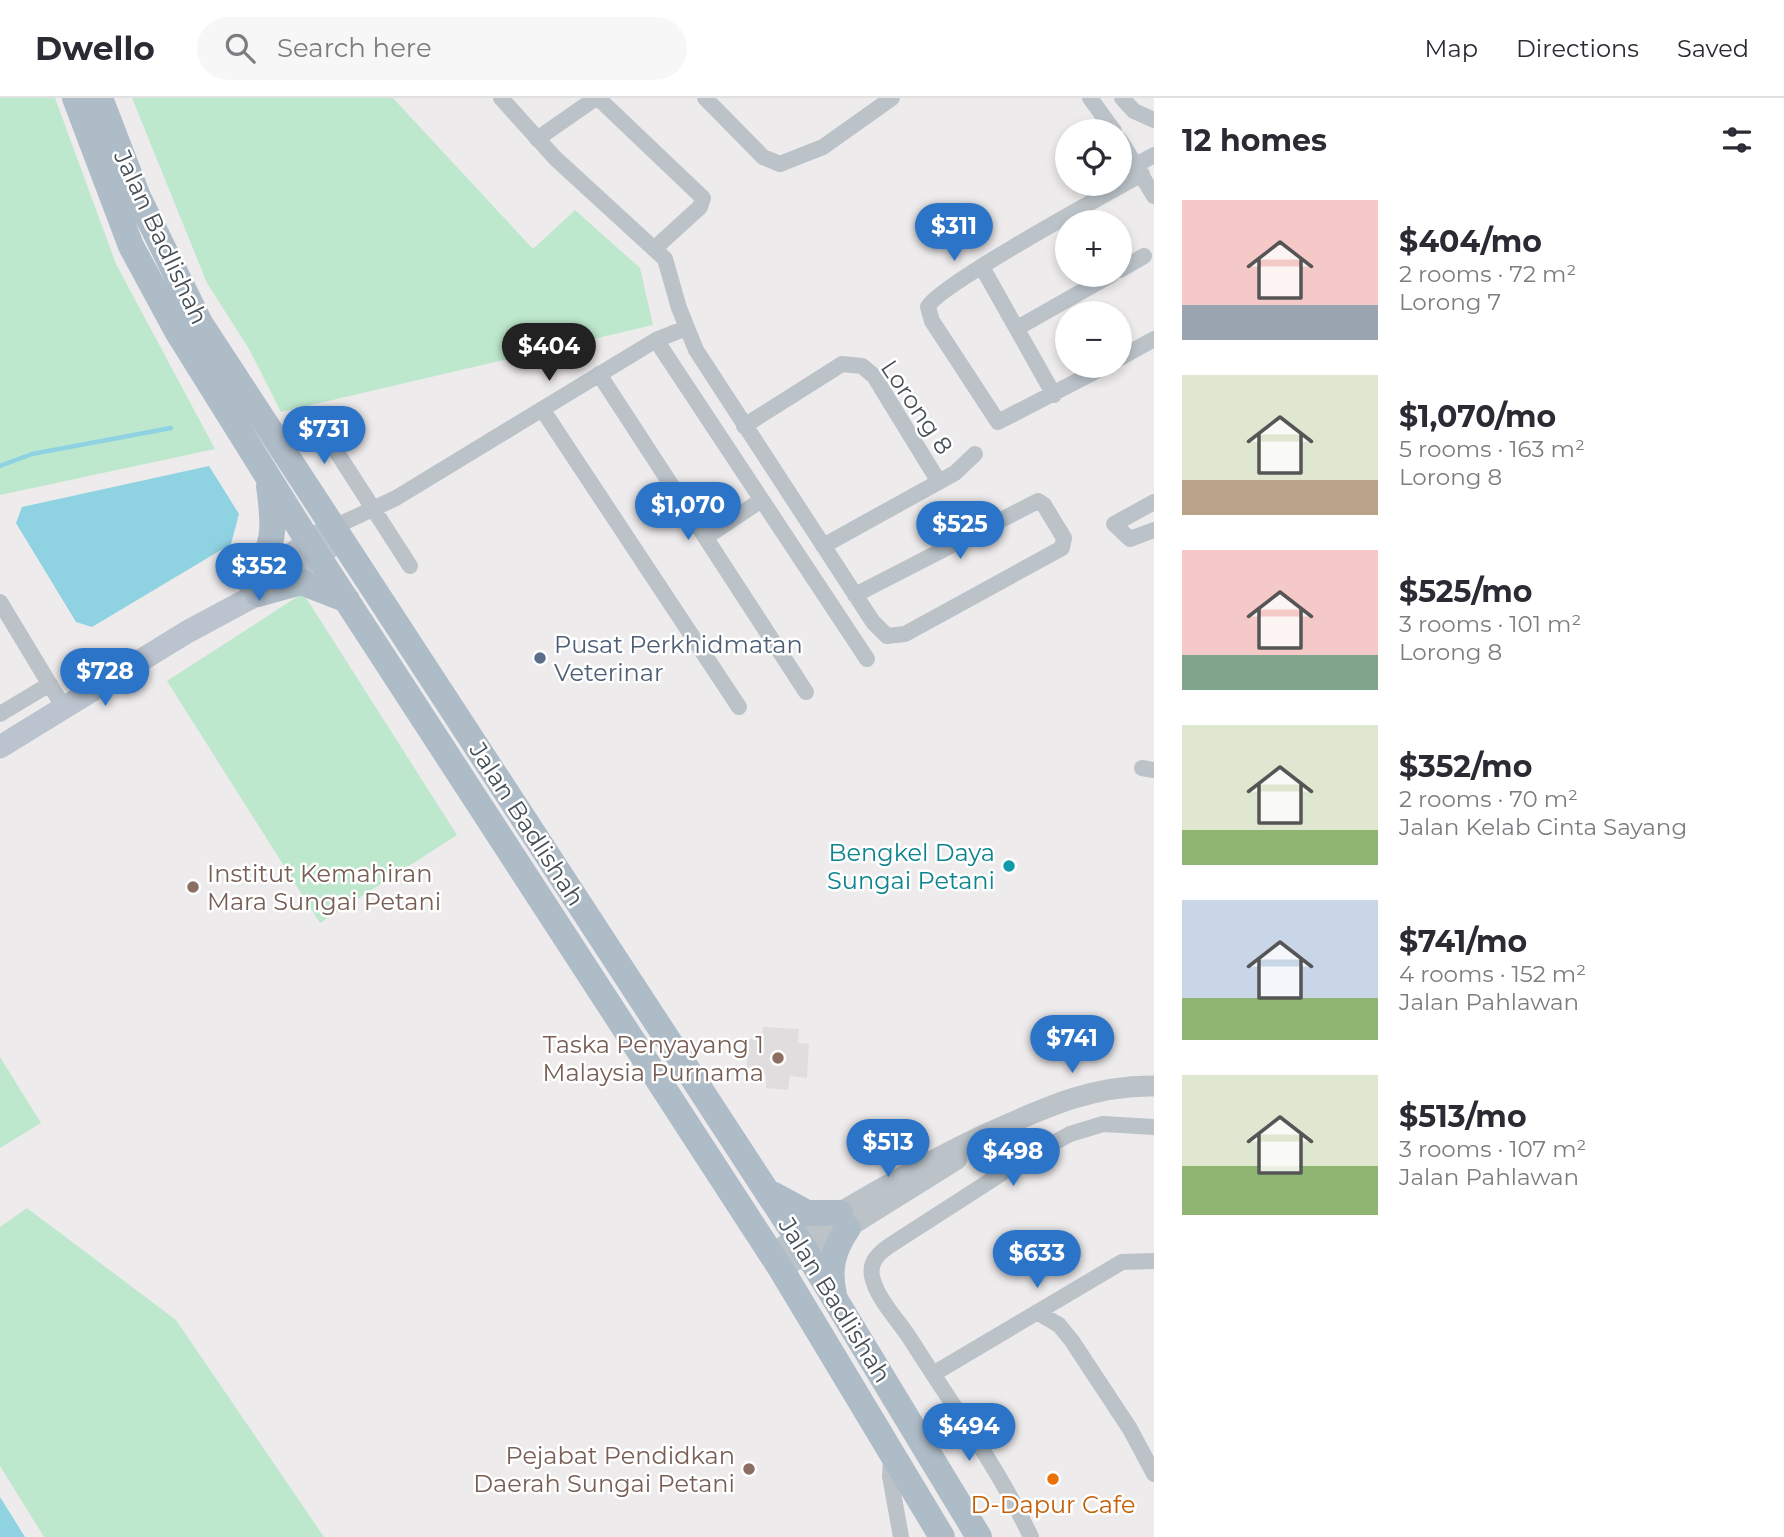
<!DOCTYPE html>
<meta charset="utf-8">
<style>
body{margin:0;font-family:Montserrat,sans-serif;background:#f7f7f7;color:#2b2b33;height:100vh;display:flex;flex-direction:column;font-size:26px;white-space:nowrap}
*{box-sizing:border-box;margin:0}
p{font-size:23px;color:#7c7c81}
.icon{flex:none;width:38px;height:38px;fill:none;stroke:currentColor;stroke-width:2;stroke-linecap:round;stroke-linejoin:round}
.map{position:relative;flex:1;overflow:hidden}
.drawer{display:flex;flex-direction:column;background:#fff;width:630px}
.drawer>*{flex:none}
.fabs{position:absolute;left:1055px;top:21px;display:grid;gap:14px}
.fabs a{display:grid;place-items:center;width:77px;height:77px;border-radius:50%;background:#fff;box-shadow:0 4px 10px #0003;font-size:35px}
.price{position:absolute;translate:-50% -60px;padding:0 16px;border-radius:24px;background:#2c74c7;color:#fff;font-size:23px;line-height:46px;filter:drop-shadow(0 2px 4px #0008)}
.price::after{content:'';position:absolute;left:50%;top:42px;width:21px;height:16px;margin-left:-10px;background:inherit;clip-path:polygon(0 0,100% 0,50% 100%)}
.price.on{background:#222;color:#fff}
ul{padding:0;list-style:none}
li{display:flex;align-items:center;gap:21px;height:175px;padding:0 28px}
li span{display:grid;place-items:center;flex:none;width:196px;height:140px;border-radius:0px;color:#555}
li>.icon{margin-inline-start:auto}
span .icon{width:84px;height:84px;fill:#fffc;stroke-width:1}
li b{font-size:30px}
h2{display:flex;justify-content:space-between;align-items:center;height:84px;padding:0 28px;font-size:30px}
header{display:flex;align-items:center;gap:42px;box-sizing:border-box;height:98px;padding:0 35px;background:#fff;border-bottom:2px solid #e1e1e2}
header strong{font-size:33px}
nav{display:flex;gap:38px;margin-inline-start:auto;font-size:24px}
.search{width:490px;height:63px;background:#f7f7f7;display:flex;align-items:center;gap:18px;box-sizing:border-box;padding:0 24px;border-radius:38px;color:#7c7c81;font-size:26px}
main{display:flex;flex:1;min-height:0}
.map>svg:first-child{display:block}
.education{fill:#dfdddd}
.green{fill:#bde8cd}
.water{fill:#8fd2e1}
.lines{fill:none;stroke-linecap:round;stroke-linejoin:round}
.stream{stroke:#8fd2e1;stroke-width:4.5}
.minor{stroke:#bbc3c9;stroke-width:16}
.tertiary{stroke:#bbc3c9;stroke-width:21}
.secondary{stroke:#bbc4ce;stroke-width:23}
.primary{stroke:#aebcc8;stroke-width:26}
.service-dot{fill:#5c6f8a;stroke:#fff;stroke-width:2.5}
.culture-dot{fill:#0f9aa8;stroke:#fff;stroke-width:2.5}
.education-dot{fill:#8d6e63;stroke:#fff;stroke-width:2.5}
.food-dot{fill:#e8710a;stroke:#fff;stroke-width:2.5}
.labels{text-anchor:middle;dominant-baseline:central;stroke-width:5;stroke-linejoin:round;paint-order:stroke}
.street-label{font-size:24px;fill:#464f56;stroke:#fff}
.service-label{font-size:24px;fill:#4e5e75;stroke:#fff;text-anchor:start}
.culture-label{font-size:24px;fill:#0d838f;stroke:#fff;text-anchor:end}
.education-label{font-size:24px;fill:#785e54;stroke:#fff;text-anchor:end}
.food-label{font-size:24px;fill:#c56008;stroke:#fff}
</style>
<header>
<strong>Dwello</strong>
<div class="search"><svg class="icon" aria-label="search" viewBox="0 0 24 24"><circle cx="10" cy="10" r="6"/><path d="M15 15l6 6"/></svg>Search here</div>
<nav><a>Map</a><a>Directions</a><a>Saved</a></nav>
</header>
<main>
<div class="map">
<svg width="1154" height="1439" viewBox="0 0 1154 1439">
<rect width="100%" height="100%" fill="#eeebec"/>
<path class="education" d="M 763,929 L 799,931 L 798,945 L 809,946 L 807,980 L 790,978 L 788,992 L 766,990 L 766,977 L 746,975 L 749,941 L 762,942 Z"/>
<path class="green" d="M 0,0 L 55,0 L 116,166 L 215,351 L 0,397 Z
M 132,0 L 393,0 L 533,151 L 575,112 L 640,170 L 653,227 L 281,314 L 249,251 L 207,185 Z
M 303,495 L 457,737 L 320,825 L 167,583 Z
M 0,959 L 41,1025 L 0,1050 Z
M 27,1110 L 176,1222 L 324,1439 L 44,1439 L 0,1368 L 0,1129 Z"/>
<path class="water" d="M 209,368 L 239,416 L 231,446 L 92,529 L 76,524 L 16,425 L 22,409 Z
M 0,1399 L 25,1439 L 0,1439 Z"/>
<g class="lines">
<path class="stream" d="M 0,368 L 32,356 L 171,330"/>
<path class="minor" d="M 501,0 L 555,60 L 665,161 L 679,210 L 696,252 L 873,524 L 887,538 L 905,536 L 1062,450 L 1064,440 L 1044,407 L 1038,403 L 855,497
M 598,0 L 703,100 L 700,109 L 654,151
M 705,0 L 763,59 L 780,66 L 823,49 L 892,0
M 1090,0 L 1114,33
M 1122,0 L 1134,13 L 1154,22
M 537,41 L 596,0
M 1120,42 L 1154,98
M 1136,67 L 1154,57
M 982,169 L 1054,297
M 1120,172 L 1144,158
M 1017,230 L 1111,177
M 656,242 L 867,561
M 1120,260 L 1154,241
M 1106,268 L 998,324 L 932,223 L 928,209 C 937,188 1110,94 1142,76
M 599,276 L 806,594
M 542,311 L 739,609
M 318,317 L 318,325 L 410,468
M 744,328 L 842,266 L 862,268 L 874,278 L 939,384
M 1154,404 L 1114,426 L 1130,441 L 1154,432
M 332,430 L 396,400 L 656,242 L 686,230
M 706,439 L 760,403
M 823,448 L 955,375 L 975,356
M 0,504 L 64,610
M 0,616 L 50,586
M 1142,670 L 1154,672
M 1037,1214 L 1059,1227 L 1072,1243 L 1130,1331 L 1154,1376
M 933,1276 L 1122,1164 L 1154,1163
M 891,1358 L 890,1378 L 901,1439
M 1031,1439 C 998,1369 952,1307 911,1242 C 899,1223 876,1200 872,1178 C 869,1164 879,1155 889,1148 L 1024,1061 L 1070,1036 L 1103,1026 L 1154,1029"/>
<path class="tertiary" d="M 771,1156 C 842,1113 912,1071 986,1036 C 1042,1011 1091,987 1154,988
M 781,1171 L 957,1061"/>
<path class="secondary" d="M 255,480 L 323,435
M 0,649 L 187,534 L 258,496 L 340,442"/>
<path class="primary" d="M 75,0 L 131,148 L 177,233 L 308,443 L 781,1171 L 942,1439
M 100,0 L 138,99 L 200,225 L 807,1155 L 979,1439
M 250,484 C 276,447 275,431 269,388
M 258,496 L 301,484 L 347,502
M 772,1096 L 807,1115 L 840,1115
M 834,1197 C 828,1171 833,1152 848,1130"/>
</g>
<circle class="service-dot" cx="540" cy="560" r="7"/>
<circle class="culture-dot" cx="1009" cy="768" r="7"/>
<g class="education-dot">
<circle cx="193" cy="789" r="7"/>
<circle cx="778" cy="960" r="7"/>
<circle cx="749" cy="1371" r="7"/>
</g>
<circle class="food-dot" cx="1053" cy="1381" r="7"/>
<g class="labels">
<g class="street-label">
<text transform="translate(161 139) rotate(65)">Jalan Badlishah</text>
<text transform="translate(917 309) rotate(56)">Lorong 8</text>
<text transform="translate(527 726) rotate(57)">Jalan Badlishah</text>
<text transform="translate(835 1202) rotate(58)">Jalan Badlishah</text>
</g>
<g class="service-label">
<text x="554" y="546">Pusat Perkhidmatan<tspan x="554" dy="28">Veterinar</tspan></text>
</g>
<g class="culture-label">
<text x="995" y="754">Bengkel Daya<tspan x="995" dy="28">Sungai Petani</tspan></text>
</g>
<g class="education-label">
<text x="207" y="775" text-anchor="start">Institut Kemahiran<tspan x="207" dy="28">Mara Sungai Petani</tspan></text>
<text x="764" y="946">Taska Penyayang 1<tspan x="764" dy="28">Malaysia Purnama</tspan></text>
<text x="735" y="1357">Pejabat Pendidkan<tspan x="735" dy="28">Daerah Sungai Petani</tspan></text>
</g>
<g class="food-label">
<text x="1053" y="1406">D-Dapur Cafe</text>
</g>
</g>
</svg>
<div class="fabs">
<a><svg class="icon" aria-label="locate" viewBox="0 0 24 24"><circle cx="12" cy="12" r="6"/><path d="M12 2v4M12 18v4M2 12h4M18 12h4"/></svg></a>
<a>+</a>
<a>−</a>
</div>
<b class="price" style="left:954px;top:165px">$311</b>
<b class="price on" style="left:549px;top:285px">$404</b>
<b class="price" style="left:324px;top:368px">$731</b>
<b class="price" style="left:688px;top:444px">$1,070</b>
<b class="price" style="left:960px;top:463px">$525</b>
<b class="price" style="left:259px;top:505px">$352</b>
<b class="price" style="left:105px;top:610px">$728</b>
<b class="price" style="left:1072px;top:977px">$741</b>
<b class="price" style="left:888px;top:1081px">$513</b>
<b class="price" style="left:1013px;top:1090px">$498</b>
<b class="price" style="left:1037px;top:1192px">$633</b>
<b class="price" style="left:969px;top:1365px">$494</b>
</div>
<section class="drawer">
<h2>12 homes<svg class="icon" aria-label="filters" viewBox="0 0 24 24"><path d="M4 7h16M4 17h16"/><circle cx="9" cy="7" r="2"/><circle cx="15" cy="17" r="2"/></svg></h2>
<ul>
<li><span style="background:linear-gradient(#f6c9c9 75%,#9aa5b1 0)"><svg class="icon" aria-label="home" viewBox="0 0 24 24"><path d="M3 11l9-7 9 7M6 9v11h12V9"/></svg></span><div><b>$404/mo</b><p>2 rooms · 72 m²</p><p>Lorong 7</p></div></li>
<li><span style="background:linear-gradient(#dfe7d0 75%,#b9a48a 0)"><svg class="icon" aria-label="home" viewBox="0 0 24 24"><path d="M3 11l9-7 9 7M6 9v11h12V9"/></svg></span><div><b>$1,070/mo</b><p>5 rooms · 163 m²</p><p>Lorong 8</p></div></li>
<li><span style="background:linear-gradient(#f6c9c9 75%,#7fa58c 0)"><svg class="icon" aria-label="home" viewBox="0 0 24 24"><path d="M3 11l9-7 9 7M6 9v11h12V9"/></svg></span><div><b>$525/mo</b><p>3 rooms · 101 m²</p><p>Lorong 8</p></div></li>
<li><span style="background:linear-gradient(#dfe7d0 75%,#8fb573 0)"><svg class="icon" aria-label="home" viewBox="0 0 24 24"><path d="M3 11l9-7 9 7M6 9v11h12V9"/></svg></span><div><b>$352/mo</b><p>2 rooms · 70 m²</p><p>Jalan Kelab Cinta Sayang</p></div></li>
<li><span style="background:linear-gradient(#c9d6e8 70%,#8fb573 0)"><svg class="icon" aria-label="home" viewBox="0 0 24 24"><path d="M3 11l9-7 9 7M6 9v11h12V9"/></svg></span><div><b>$741/mo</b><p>4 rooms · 152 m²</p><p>Jalan Pahlawan</p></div></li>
<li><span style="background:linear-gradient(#dfe7d0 65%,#8fb573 0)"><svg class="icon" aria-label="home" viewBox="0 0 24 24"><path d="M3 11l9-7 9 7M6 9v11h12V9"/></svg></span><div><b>$513/mo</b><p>3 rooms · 107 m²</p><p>Jalan Pahlawan</p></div></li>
</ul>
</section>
</main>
